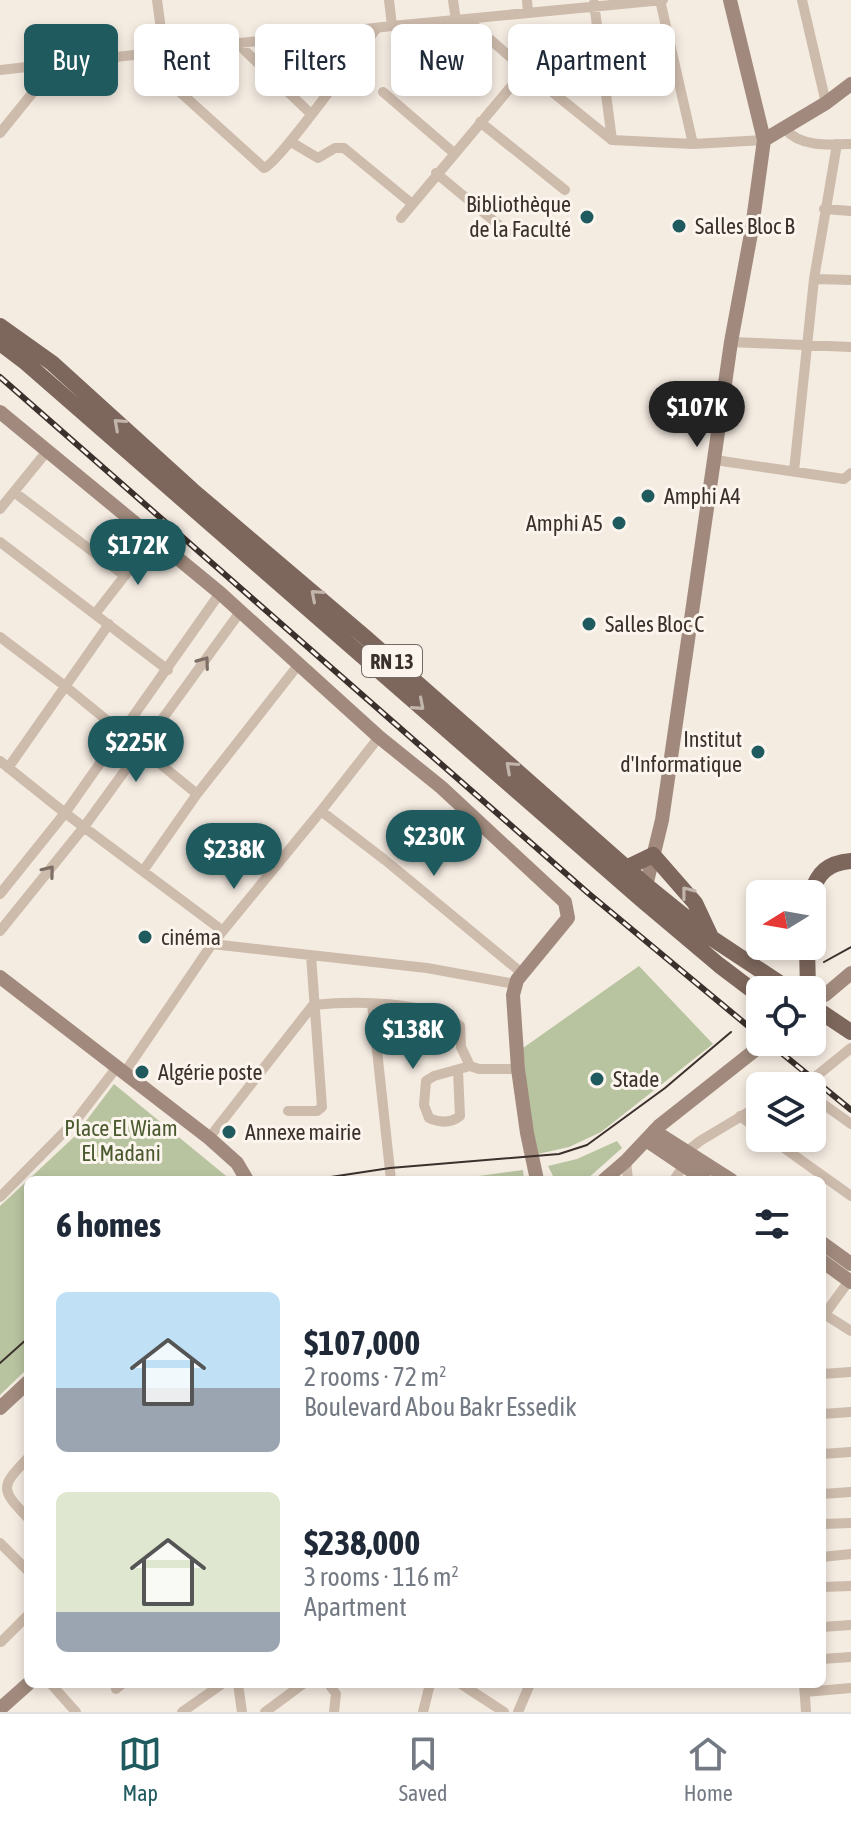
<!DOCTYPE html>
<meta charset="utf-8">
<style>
body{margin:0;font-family:"Asap Condensed",sans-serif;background:#f6f6f7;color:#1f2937;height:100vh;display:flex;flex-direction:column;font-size:30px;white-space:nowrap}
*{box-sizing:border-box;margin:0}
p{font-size:26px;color:#747a83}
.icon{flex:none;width:44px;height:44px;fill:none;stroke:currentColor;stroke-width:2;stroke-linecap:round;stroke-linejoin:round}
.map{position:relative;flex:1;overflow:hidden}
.details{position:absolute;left:24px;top:1176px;width:802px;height:512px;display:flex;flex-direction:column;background:#fff;border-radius:12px;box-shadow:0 4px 12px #0003}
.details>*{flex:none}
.top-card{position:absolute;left:24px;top:24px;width:804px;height:72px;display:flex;gap:16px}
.needle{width:52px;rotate:259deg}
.tools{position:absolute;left:746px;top:880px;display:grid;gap:16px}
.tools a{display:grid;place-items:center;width:80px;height:80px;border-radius:12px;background:#fff;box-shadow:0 4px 12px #0003;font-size:40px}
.price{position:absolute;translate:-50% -68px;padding:0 18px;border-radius:28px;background:#1f5a5e;color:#fff;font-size:26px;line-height:52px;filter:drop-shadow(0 2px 4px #0008)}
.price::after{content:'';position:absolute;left:50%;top:48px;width:24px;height:18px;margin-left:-12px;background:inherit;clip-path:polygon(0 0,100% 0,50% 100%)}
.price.selected{background:#222;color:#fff}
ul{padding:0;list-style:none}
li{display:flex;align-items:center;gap:24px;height:200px;padding:0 32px}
li span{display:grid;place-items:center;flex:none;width:224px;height:160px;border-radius:12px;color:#555}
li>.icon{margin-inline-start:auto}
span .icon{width:96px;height:96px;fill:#fffc;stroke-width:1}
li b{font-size:34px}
h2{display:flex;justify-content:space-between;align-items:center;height:96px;padding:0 32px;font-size:34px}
.chip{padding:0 28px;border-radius:12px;background:#fff;box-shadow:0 4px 12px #0003;font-size:28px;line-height:72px}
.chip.selected{background:#1f5a5e;color:#fff}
.menu{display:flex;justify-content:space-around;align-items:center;height:112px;border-top:2px solid #e0e1e3;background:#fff;font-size:22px;color:#747a83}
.menu a{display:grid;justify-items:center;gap:4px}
.menu .selected{color:#1f5a5e}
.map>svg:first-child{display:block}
.green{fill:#b8c4a0}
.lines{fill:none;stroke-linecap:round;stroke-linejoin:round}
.street{stroke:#cdbbac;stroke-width:10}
.secondary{stroke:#a18a7d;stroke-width:14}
.primary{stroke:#7d675c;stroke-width:16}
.tram{stroke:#3b302b;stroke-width:2}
.rail-casing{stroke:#3b302b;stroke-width:6}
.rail{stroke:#fbf5ee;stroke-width:3;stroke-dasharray:9;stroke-linecap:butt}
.oneway{stroke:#c2b5ac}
.oneway2{stroke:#7d6f65}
.poi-dot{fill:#1f5a5e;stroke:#fbf5ee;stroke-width:3}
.labels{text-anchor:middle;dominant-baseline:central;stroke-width:6;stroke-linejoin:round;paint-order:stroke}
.shield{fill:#fbf5ee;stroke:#756b66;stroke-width:2}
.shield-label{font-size:20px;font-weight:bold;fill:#3b302b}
.poi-label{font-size:22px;fill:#3b302b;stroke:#fbf5ee;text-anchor:start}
.park-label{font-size:22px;fill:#4a5a2e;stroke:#fbf5ee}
</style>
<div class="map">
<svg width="851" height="1712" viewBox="0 0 851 1712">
<rect width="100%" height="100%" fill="#f4ebe1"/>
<path class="green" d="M 639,966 L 713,1044 L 601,1132 L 569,1147 L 538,1154 L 529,1111 L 523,1048 Z
M 114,1084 L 231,1180 L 28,1180 L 74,1137 Z
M 617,1141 L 622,1148 L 586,1180 L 555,1180 L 548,1166 L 577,1159 Z
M 523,1170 L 524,1180 L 457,1179 Z
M 28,1180 L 28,1368 L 0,1395 L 0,1206 Z"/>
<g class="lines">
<path class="street" d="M 157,0 L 164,52
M 389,0 L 392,26
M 453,0 L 456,21
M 527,0 L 528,13
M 660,0 L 693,144
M 802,0 L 826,103
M 594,3 L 612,140
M 468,20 L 525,70 L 612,140 L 693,144 L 764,140
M 237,43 L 310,113
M 139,55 L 264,168 C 278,164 361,48 377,28
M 0,70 L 392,26 L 663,0
M 383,92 L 454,153
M 480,122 L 565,190
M 785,129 C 800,147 829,145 851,144
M 0,133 L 56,64
M 291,142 L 318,158 L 335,148 L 344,148 L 411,203
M 436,173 L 507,232
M 824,209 L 851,211
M 401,218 L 525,70
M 814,279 L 851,280
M 731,342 L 851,347
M 715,460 L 844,479 L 851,473
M 794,471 L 814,279 L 837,144
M 14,492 L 125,576
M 0,509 L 48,450
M 0,542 L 168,670
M 95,614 L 154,538
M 0,637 L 65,686 L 197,794
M 0,761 L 65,813 L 223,931
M 8,768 L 109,624
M 321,811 L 385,860 L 523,974
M 143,871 L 197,794 L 299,664
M 0,894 L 65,813 L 220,593
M 0,931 L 84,827 L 240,612
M 212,944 L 427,968 L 515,984
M 372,1004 L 391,1180
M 458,1071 L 460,1116 C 451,1123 440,1123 429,1118 L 424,1105 L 426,1081 L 434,1076 L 470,1066
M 125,1072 L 212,944 L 321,811 L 379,737
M 804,1086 L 851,1048
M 812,1096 L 851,1124
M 288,1111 L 317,1111 L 322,1107 L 311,955
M 740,1116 L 760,1131
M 209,1138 L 313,1005 C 352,1001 428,1000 460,1026 L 461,1047 L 470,1066 L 479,1069 L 518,1069
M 770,1138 L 851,1196
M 681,1156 L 700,1141 L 760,1105
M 626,1161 L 628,1180
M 674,1180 L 684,1165
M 0,1197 L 77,1119 L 117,1067
M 824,1314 L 851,1331
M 822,1318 L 851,1278
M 822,1374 L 851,1372
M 822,1414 L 851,1412
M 822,1454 L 851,1452
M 28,1458 C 0,1487 0,1489 28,1518
M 822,1494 L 851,1492
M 822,1524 L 851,1523
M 0,1543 L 28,1571
M 822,1557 L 851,1554
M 822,1587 L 851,1586
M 822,1627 L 851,1625
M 1,1642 L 28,1615
M 822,1659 L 851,1657
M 51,1684 L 76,1712
M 238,1684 L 242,1712
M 329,1684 L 336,1694 L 334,1712
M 461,1684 L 504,1712
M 804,1684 L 806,1712
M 116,1689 L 122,1684
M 805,1692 L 851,1688
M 182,1712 L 222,1684
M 265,1712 L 303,1684
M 423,1712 L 430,1684
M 518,1712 L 530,1684"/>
<path class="secondary" d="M 764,140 L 826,103 L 851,84
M 0,412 L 220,593 L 379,737 L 441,787 L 565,902 L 568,918 L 517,980 L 513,995 L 518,1069 L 527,1133 L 537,1180
M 644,894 L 662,820 L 731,342 L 752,228 L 764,140 L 730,0
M 0,977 L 209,1138 L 237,1163 L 247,1180
M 825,995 L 851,973
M 654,1131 L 731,1180
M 646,1140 L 705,1180
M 604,1180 L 626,1161 L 659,1126 L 759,1047
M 822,1243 L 851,1264
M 822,1261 L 851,1282
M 0,1408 L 28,1382
M 0,1709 L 28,1684"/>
<path class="primary" d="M 0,326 L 52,363 L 192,490 L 365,637 L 647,886 L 710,937 L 790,990
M 0,343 L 24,361 L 642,900 L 719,965 L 760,996
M 626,868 L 653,855 L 695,903 L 710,935
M 811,894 C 818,872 828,863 851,861
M 807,946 L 808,990
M 812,1006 L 851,1032"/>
<path class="tram" d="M 824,962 L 851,947
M 311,1180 L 390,1168 L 559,1154 L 587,1145 L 665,1088 L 731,1032
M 0,1363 L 28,1338"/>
<g class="rail-casing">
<path id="rail" d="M 0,377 L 588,893 L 760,1036
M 768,1042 L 851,1110"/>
</g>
<use href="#rail" class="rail"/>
</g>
<defs><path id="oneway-chevron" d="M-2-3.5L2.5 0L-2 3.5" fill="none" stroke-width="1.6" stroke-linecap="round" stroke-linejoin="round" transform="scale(2)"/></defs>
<g class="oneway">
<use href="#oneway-chevron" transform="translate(119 424) rotate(-138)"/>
<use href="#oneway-chevron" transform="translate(316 595) rotate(-139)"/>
<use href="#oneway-chevron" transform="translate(419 705) rotate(41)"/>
<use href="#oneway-chevron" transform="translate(511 767) rotate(-138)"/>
<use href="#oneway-chevron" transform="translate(687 892) rotate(-128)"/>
</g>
<g class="oneway2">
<use href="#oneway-chevron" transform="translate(204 662) rotate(-54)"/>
<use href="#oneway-chevron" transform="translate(49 871) rotate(-51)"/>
</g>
<g class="poi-dot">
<circle cx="587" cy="217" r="8"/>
<circle cx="679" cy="226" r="8"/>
<circle cx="648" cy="496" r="8"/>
<circle cx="619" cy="523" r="8"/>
<circle cx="589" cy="624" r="8"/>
<circle cx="758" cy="752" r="8"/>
<circle cx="145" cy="937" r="8"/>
<circle cx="142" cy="1072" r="8"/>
<circle cx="597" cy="1079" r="8"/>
<circle cx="229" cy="1132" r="8"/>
</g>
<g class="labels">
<rect class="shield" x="362" y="645" width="60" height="32" rx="6"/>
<g class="shield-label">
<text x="392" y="661">RN 13</text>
</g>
<g class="poi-label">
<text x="571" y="204" text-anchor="end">Bibliothèque<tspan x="571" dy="25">de la Faculté</tspan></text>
<text x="695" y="226">Salles Bloc B</text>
<text x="664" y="496">Amphi A4</text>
<text x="603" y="523" text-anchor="end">Amphi A5</text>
<text x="605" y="624">Salles Bloc C</text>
<text x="742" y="739" text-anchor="end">Institut<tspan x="742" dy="25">d'Informatique</tspan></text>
<text x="161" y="937">cinéma</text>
<text x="158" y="1072">Algérie poste</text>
<text x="613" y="1079">Stade</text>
<text x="245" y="1132">Annexe mairie</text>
</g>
<g class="park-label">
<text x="121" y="1128">Place El Wiam<tspan x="121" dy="25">El Madani</tspan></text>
</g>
</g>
</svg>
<div class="tools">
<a><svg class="needle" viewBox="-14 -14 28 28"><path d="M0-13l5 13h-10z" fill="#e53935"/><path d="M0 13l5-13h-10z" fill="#747a83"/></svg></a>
<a><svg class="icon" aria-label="locate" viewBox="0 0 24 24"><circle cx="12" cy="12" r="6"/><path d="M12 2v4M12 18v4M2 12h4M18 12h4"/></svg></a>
<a><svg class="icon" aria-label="layers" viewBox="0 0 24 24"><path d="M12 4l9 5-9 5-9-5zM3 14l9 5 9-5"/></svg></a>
</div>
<b class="price selected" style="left:697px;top:449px">$107K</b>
<b class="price" style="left:138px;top:587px">$172K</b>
<b class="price" style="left:136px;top:784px">$225K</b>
<b class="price" style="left:434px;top:878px">$230K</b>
<b class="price" style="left:234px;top:891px">$238K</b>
<b class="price" style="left:413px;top:1071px">$138K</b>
<div class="top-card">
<a class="chip selected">Buy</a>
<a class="chip">Rent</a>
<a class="chip">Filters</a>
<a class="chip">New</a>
<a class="chip">Apartment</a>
</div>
<section class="details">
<h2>6 homes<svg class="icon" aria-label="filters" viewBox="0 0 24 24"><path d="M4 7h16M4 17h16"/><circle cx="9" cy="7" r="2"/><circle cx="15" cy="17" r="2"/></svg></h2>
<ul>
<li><span style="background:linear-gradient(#bfe0f5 60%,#9aa5b1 0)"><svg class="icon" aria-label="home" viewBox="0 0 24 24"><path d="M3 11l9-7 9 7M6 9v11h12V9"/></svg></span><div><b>$107,000</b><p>2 rooms · 72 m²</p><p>Boulevard Abou Bakr Essedik</p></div></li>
<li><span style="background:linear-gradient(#dfe7d0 75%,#9aa5b1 0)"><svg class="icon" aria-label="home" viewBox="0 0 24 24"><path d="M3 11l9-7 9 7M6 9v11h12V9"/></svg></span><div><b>$238,000</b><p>3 rooms · 116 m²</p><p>Apartment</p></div></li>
</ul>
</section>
</div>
<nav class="menu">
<a class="selected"><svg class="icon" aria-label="map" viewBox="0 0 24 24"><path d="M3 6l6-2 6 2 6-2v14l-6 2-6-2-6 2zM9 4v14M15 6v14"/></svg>Map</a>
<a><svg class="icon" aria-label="saved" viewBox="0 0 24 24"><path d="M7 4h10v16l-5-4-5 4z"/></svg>Saved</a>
<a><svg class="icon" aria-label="home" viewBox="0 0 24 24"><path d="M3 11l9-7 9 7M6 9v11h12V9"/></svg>Home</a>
</nav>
